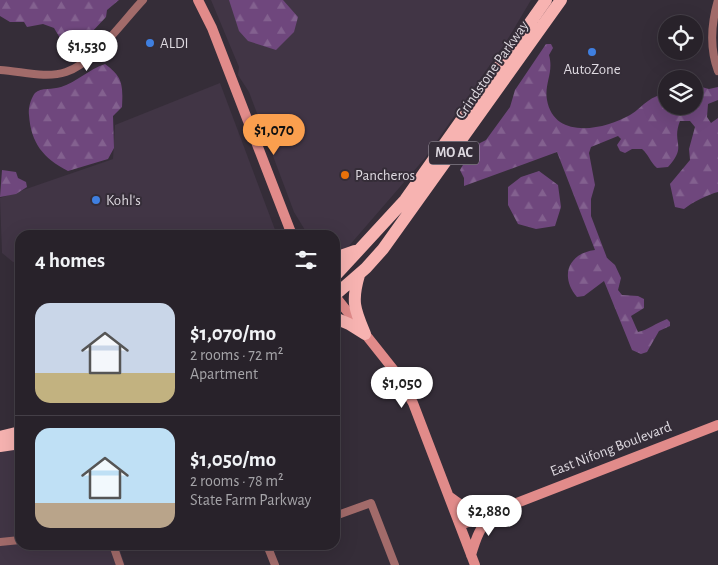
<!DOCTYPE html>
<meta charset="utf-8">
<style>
body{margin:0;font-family:"Alegreya Sans",sans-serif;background:#342f36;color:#f1f3f6;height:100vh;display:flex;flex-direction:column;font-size:19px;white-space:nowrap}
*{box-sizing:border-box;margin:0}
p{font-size:16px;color:#a5a4a8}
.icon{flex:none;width:28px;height:28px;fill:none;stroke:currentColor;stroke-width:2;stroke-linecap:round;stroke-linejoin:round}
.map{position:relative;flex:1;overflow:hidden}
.sheet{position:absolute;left:15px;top:230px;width:325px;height:320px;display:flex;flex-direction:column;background:#28222a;border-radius:15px;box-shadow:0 5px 20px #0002,0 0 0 1px #443f47}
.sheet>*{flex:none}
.tools{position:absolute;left:658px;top:15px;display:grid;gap:10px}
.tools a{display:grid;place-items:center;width:45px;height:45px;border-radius:50%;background:#28222a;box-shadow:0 5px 20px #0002,0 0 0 1px #443f47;font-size:25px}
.price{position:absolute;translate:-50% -42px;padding:0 11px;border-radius:18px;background:#fff;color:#222;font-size:16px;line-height:32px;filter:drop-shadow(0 1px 2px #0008)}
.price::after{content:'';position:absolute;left:50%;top:30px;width:15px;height:11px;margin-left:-8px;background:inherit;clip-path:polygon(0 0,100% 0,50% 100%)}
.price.on{background:#fa9f4e;color:#111}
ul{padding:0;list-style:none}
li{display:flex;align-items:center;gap:15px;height:125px;padding:0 20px}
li+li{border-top:1px solid #443f47}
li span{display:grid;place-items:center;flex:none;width:140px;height:100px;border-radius:15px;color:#555}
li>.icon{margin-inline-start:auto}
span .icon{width:60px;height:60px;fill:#fffc;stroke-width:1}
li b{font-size:21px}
h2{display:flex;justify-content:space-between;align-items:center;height:60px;padding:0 20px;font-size:21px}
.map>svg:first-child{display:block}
.built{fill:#413545}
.forest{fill:url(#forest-firs)}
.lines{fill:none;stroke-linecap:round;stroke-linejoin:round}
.street{stroke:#a26b6a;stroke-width:8}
.secondary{stroke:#e18b8a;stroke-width:10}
.primary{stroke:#f7b3b1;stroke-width:12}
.shop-dot{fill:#3f7fe0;stroke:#352d38;stroke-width:2}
.food-dot{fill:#e8710a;stroke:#352d38;stroke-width:2}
.labels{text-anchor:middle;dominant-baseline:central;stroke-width:4;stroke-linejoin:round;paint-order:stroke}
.shield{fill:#352d38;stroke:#aba5ae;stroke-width:1}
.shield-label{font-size:14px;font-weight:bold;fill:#ded9e0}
.poi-label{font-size:15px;fill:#ded9e0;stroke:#352d38;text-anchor:start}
.street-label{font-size:15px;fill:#ded9e0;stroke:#352d38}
</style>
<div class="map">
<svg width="718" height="565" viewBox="0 0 718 565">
<defs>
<pattern id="forest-firs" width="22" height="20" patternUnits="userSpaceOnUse" patternTransform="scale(1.25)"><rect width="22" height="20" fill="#6f477d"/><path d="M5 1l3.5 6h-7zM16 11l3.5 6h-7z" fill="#83618f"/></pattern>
</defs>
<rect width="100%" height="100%" fill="#352d38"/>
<path class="built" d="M 211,0 L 531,0 L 506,42 L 425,158 L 348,247 L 335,252 L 335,235 L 308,235 L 294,212 L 249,92 L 238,75 L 239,67 Z
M 220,83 L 277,235 L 20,235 L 20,261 L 13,262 L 2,253 L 0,198 L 113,159 L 115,125 Z
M 20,437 L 20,545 L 118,545 L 125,565 L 0,565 L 0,442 Z"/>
<path class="forest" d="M 0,0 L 119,0 L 107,10 L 106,17 L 73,52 L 69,53 L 54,28 L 43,24 L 27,27 L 24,22 L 10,22 L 0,16 Z
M 229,0 L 283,0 L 298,17 L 294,32 L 276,50 L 248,41 L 239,31 Z
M 546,44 L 551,44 L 553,48 L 549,55 C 554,73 544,83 547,100 C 554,140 604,130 630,115 C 637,111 642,105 648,101 C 653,97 660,95 666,92 L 666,106 L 694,106 L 694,85 L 709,89 L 718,87 L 718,100 L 708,104 L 707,117 L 711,123 L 718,118 L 718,192 C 709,194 691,203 684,209 L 675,207 L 670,184 L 690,160 L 689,149 L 695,127 L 690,121 L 680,121 C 671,144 688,145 668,167 L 657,168 C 650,162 649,155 642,149 L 632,149 L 625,153 L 620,151 L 617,145 L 621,139 L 618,136 L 591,147 L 589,153 L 595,185 L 591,199 L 591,216 L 607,258 L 615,265 L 621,278 L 618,290 L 622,295 L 638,296 L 644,299 L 644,308 L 631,316 L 638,332 C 648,330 656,323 667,319 L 670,322 L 670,326 L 659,331 L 647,352 L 641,354 L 632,350 L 604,281 L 584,296 L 577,297 C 559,276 569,253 595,250 L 557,152 L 464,186 L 464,178 L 460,170 L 474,146 L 486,140 L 510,107 L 515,90 Z
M 105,64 C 123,77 123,85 122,107 L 113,116 L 114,148 L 108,159 L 68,171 C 43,158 31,143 29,115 C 28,108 31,98 35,93 C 41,87 53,90 61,87 C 77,82 89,69 105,64 Z
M 2,170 L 16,172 L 18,178 L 26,182 L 27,187 L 16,194 L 0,197 Z
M 539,171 L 558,185 L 561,207 L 555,226 L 536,229 L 518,224 L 508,205 L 508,187 L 521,177 Z"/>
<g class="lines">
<path class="street" d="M 718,0 C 711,24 709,47 718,71
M 0,70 C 21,71 45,79 66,72 C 94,63 123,21 143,0
M 335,516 L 371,503 L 395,565
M 0,542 L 20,540
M 113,545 L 120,565
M 267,545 L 275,565"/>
<path class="secondary" d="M 198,0 L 212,28 L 292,235
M 335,296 L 393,369 L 413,403 L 475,565
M 450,497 C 462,506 471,513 486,512
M 460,525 L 718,425
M 471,555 C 476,538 480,527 492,514"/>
<path class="primary" d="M 335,258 L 355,251
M 359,275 C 351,302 355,310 365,334
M 335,276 L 405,200 L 546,0
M 335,295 L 366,268 L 383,249 L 561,0
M 335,318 L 349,324 L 365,334
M 0,437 L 20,432
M 0,446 L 20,443"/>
</g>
<g class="shop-dot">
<circle cx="150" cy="43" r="5"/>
<circle cx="592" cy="52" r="5"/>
<circle cx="96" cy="200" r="5"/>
</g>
<circle class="food-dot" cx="345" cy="175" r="5"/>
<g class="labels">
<rect class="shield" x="429" y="141.5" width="50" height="23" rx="4"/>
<g class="shield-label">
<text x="454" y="153">MO AC</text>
</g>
<g class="poi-label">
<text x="160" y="43">ALDI</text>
<text x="592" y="69" text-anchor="middle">AutoZone</text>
<text x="355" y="175">Pancheros</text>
<text x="106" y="200">Kohl's</text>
</g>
<g class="street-label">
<text transform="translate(492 70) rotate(-55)">Grindstone Parkway</text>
<text transform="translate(611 449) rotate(-21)">East Nifong Boulevard</text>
</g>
</g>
</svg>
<div class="tools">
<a><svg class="icon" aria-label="locate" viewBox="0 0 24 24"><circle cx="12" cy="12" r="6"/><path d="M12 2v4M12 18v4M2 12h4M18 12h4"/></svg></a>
<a><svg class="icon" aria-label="layers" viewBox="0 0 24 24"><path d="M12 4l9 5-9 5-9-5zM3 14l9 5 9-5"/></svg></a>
</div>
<b class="price" style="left:87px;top:72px">$1,530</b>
<b class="price on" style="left:274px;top:156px">$1,070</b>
<b class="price" style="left:402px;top:409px">$1,050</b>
<b class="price" style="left:489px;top:537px">$2,880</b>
<section class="sheet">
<h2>4 homes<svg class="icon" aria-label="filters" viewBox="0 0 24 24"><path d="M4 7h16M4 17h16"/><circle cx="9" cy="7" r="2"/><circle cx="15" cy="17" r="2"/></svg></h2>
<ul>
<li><span style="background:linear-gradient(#c9d6e8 70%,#c2b280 0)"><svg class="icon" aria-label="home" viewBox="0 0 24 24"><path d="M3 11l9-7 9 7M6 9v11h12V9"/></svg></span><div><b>$1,070/mo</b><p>2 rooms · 72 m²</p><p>Apartment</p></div></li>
<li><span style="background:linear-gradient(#bfe0f5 75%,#b9a48a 0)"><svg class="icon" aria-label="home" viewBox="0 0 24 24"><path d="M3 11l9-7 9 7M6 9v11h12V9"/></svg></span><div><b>$1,050/mo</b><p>2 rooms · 78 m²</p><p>State Farm Parkway</p></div></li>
</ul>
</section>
</div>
